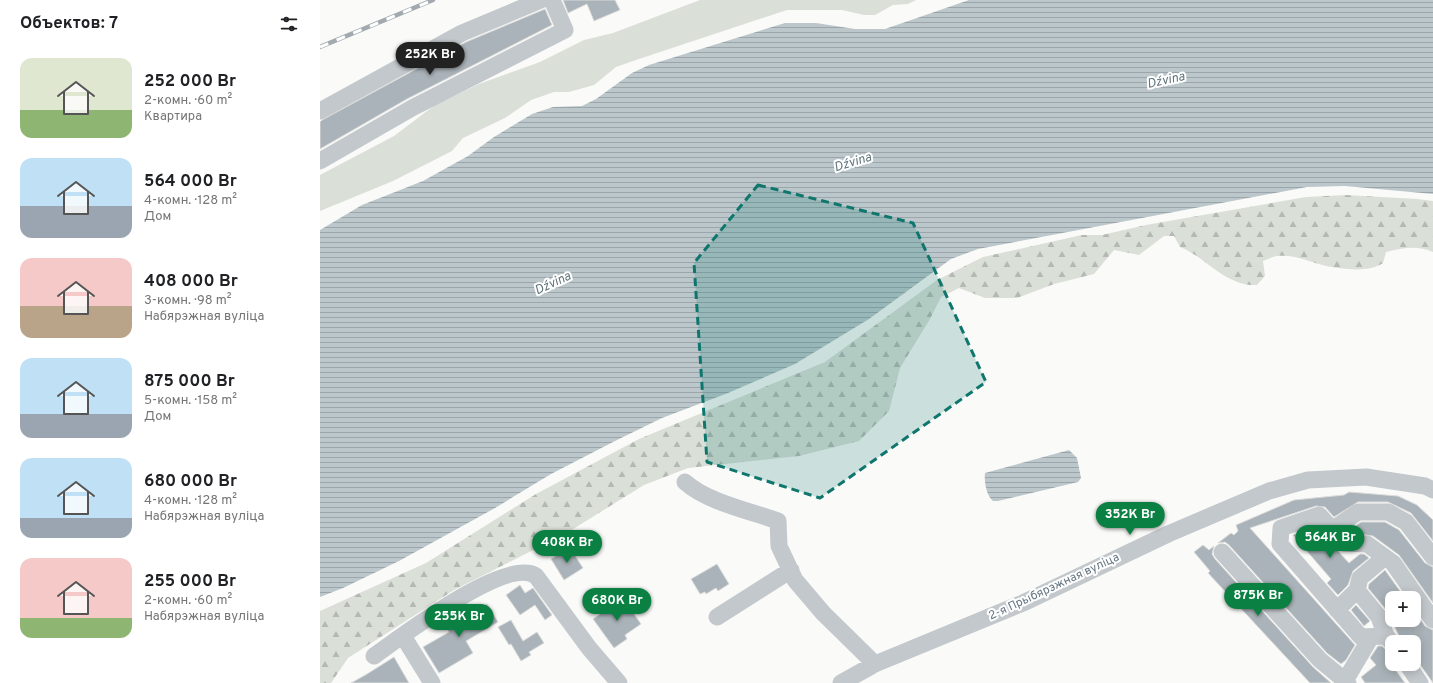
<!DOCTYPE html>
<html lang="ru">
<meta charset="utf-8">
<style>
body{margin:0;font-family:Overpass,sans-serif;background:#f2f2f2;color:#202124;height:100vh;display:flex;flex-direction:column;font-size:15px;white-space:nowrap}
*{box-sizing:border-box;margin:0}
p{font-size:13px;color:#757577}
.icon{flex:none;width:22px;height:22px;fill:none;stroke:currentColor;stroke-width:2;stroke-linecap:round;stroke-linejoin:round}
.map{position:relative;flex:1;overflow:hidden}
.drawer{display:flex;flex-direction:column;background:#fff;width:320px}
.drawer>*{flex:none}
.tools{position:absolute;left:1065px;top:591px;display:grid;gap:8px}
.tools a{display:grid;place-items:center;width:36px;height:36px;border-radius:8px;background:#fff;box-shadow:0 2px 10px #0003;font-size:20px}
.price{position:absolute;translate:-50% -34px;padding:0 9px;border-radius:14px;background:#0b8043;color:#fff;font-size:13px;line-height:26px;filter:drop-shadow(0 1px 2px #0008)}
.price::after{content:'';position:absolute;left:50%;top:24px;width:12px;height:9px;margin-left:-6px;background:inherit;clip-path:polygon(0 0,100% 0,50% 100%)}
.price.current{background:#222;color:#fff}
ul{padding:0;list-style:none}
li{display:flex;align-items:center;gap:12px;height:100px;padding:0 20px}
li span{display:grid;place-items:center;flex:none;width:112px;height:80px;border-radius:12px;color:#555}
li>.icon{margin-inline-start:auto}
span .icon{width:48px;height:48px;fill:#fffc;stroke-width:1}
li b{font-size:17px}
h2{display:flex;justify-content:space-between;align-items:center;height:48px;padding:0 20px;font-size:17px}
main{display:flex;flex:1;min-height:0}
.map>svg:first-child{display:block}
.green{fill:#dadfd7}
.forest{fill:url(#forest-firs)}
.water{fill:url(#water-rules)}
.building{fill:#aab3b9;stroke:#dcdcda}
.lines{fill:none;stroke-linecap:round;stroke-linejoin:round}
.minor{stroke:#c3c8cc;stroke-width:17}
.rail-casing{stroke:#a2aab0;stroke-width:4.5}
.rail{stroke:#fff;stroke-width:3;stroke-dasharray:9;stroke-linecap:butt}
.marked{fill:#0f766e;fill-opacity:0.2;stroke:#0f766e;stroke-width:3;stroke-dasharray:8 5;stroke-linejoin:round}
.labels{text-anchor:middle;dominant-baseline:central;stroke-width:4;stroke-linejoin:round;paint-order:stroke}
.street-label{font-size:12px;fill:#657683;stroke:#fff}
.water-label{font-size:13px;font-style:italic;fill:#60757c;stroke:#fff}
</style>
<main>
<section class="drawer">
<h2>Объектов: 7<svg class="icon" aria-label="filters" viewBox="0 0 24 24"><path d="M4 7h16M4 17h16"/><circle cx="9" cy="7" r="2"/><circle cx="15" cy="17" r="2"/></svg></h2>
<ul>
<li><span style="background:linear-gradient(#dfe7d0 65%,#8fb573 0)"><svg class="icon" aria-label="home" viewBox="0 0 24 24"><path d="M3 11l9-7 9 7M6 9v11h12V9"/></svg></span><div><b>252 000 Br</b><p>2-комн. · 60 m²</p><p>Квартира</p></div></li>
<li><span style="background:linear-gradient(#bfe0f5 60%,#9aa5b1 0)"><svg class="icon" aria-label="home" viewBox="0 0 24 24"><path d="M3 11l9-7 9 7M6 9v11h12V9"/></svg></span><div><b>564 000 Br</b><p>4-комн. · 128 m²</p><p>Дом</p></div></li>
<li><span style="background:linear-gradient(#f6c9c9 60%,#b9a48a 0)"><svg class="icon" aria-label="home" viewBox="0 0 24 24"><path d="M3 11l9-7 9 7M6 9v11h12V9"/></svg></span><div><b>408 000 Br</b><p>3-комн. · 98 m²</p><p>Набярэжная вуліца</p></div></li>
<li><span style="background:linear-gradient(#bfe0f5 70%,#9aa5b1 0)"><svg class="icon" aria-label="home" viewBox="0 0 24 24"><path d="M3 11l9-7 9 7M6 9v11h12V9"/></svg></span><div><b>875 000 Br</b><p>5-комн. · 158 m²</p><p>Дом</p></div></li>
<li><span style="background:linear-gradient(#bfe0f5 75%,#9aa5b1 0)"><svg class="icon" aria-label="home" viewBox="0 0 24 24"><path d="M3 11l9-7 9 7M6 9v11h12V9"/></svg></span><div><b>680 000 Br</b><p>4-комн. · 128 m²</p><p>Набярэжная вуліца</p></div></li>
<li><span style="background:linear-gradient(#f6c9c9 75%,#8fb573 0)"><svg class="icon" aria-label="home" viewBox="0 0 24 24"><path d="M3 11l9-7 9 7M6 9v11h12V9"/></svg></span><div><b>255 000 Br</b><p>2-комн. · 60 m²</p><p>Набярэжная вуліца</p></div></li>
</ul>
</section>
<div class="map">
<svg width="1113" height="683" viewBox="0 0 1113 683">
<defs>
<pattern id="forest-firs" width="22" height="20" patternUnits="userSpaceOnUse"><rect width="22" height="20" fill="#dadfd7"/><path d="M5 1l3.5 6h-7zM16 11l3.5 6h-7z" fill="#b4b9b4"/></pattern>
<pattern id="water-rules" width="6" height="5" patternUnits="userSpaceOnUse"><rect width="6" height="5" fill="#bbc7cb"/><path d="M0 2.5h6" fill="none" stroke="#9ca6aa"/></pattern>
</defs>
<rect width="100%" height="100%" fill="#fafaf8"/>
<path class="green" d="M 380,0 L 596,0 L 588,4 L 573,5 L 555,15 L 544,15 L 522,10 L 467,10 L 313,61 L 296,67 L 274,85 L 249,92 L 234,92 L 211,100 L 185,118 L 143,138 L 132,151 L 73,181 L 0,211 L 0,175 L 74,136 L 115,105 L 159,84 L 220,62 L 264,40 L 293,33 Z"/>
<path class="forest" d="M 1026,195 L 1097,199 L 1113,201 L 1113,252 C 1097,245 1083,248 1066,252 L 1063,263 C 1048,273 1023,269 1006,266 C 990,262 974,254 957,256 C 953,256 947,260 943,261 L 945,276 L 937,285 C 906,287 886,257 860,247 L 854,236 L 844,236 L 819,255 L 794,250 L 774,274 L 734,284 L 697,298 L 665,298 L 639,288 L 621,297 L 610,319 L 580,368 L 569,411 L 539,441 L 479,456 L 368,468 L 324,485 L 245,534 L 134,590 L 28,658 L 11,683 L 0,683 L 0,611 L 106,563 L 216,494 L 319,439 L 505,362 L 617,280 L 663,257 L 762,235 L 782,235 L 826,225 L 986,197 Z"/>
<path class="water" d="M 649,0 L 1113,0 L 1113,194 L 1025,186 L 987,187 L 658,249 L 631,259 L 549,319 L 475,364 L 408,393 L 342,418 L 295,441 L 231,474 L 175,508 L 79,561 L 23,588 L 0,597 L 0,230 L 42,205 L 103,181 L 148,156 L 174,137 L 212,114 L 233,107 L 262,106 L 276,99 L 312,73 L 329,65 L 465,23 L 496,23 L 535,29 L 565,29 Z
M 749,450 L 757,458 L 761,478 L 758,482 L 678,501 L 673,501 C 666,495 664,481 665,473 Z"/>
<path class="building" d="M 243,0 L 295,0 L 300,10 L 274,21 L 267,4 L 248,13 Z
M 225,9 L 232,25 L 87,99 L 0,149 L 0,122 L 2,120 L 146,42 Z
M 1029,492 L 1078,496 L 1097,505 L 1113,520 L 1113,541 L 1091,513 L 1068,502 L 1038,502 L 1014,517 L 1005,507 L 996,506 L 930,528 L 1035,645 L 1026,660 L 1021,664 L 1007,653 L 909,545 L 905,542 L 898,543 L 911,533 L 914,535 L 918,531 L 916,525 L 974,500 L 1024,495 Z
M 1041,522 L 1065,522 L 1079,530 L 1105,563 L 1113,567 L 1113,603 L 1079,555 L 1053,536 L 1027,532 Z
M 996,527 L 1029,563 L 1040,554 L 1044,554 L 1049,558 L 1033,571 L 1028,585 L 1018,595 L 1007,583 L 1011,579 L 973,535 Z
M 883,545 L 889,550 L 894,546 L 892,554 L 895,559 L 993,667 L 1011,683 L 990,683 L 888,573 L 890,571 L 874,552 Z
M 250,548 L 263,568 L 244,580 L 231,559 Z
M 397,564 L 409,584 L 398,591 L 396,588 L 386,594 L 385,592 L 380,594 L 371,579 Z
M 1065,570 L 1085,598 L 1072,598 L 1072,620 L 1094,620 L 1094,610 L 1105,626 L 1113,630 L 1113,683 L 1094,656 L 1094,642 L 1082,642 L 1067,611 L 1048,588 L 1049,584 Z
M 200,585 L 205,593 L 213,588 L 232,615 L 225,620 L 215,605 L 200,615 L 186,595 Z
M 303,598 L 321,624 L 305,635 L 307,639 L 294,648 L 273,619 Z
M 167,604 L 178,622 L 146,641 L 153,653 L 119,673 L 103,647 L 129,632 L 122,621 L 131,616 L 134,622 Z
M 1036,605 L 1050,621 L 1044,626 L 1031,610 Z
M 191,620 L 203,641 L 217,632 L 224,643 L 209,652 L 211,655 L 201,661 L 191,644 L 189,645 L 178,627 Z
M 1058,646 L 1062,646 L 1072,656 L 1072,665 L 1085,683 L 1045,683 L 1041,677 L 1056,665 L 1050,658 Z
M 74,657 L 89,683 L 31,683 L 47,674 Z"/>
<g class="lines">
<path class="minor" d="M 0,111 L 142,33 L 221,0
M 0,161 L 92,108 L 245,30 L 232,0
M 365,482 C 387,502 430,511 458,521 L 459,546 L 475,580 L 503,613 L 555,664
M 1012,530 L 1038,512 L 1068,512 L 1086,522 L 1113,557
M 902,552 L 1000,660 L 1028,683
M 1037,590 L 1059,617 L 1066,636
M 1017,610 L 1037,590 L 1040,578 L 1065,557
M 397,617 L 471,570
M 83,636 L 112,683
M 1072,643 L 1066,636 L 1041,637 L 960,544 L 961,528 L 999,515 L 1024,543 L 1047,544 L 1073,563 L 1113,620
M 54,656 C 82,636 187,556 216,576 L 269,648 L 299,683
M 1087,664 L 1100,683
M 1026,679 L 1051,637
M 521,683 L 555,664 L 703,603 L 848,534 L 949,491 L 988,480 L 1046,477 L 1105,486 L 1113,490"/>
<g class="rail-casing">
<path id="rail" d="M 0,47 L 113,0"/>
</g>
<use href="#rail" class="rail"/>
</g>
<path class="marked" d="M 438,185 L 593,223 L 666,382 L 500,498 L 387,462 L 374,263 Z"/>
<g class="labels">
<g class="street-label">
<text transform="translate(734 587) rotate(-25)">2-я Прыбярэжная вуліца</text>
</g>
<g class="water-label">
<text transform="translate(846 81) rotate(-12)">Dźvina</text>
<text transform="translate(533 163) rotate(-17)">Dźvina</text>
<text transform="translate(233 284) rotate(-25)">Dźvina</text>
</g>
</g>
</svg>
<div class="tools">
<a>+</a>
<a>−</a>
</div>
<b class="price current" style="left:110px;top:76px">252K Br</b>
<b class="price" style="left:810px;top:536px">352K Br</b>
<b class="price" style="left:1010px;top:559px">564K Br</b>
<b class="price" style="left:247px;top:564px">408K Br</b>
<b class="price" style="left:938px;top:617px">875K Br</b>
<b class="price" style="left:297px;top:622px">680K Br</b>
<b class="price" style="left:139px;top:638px">255K Br</b>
</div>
</main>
